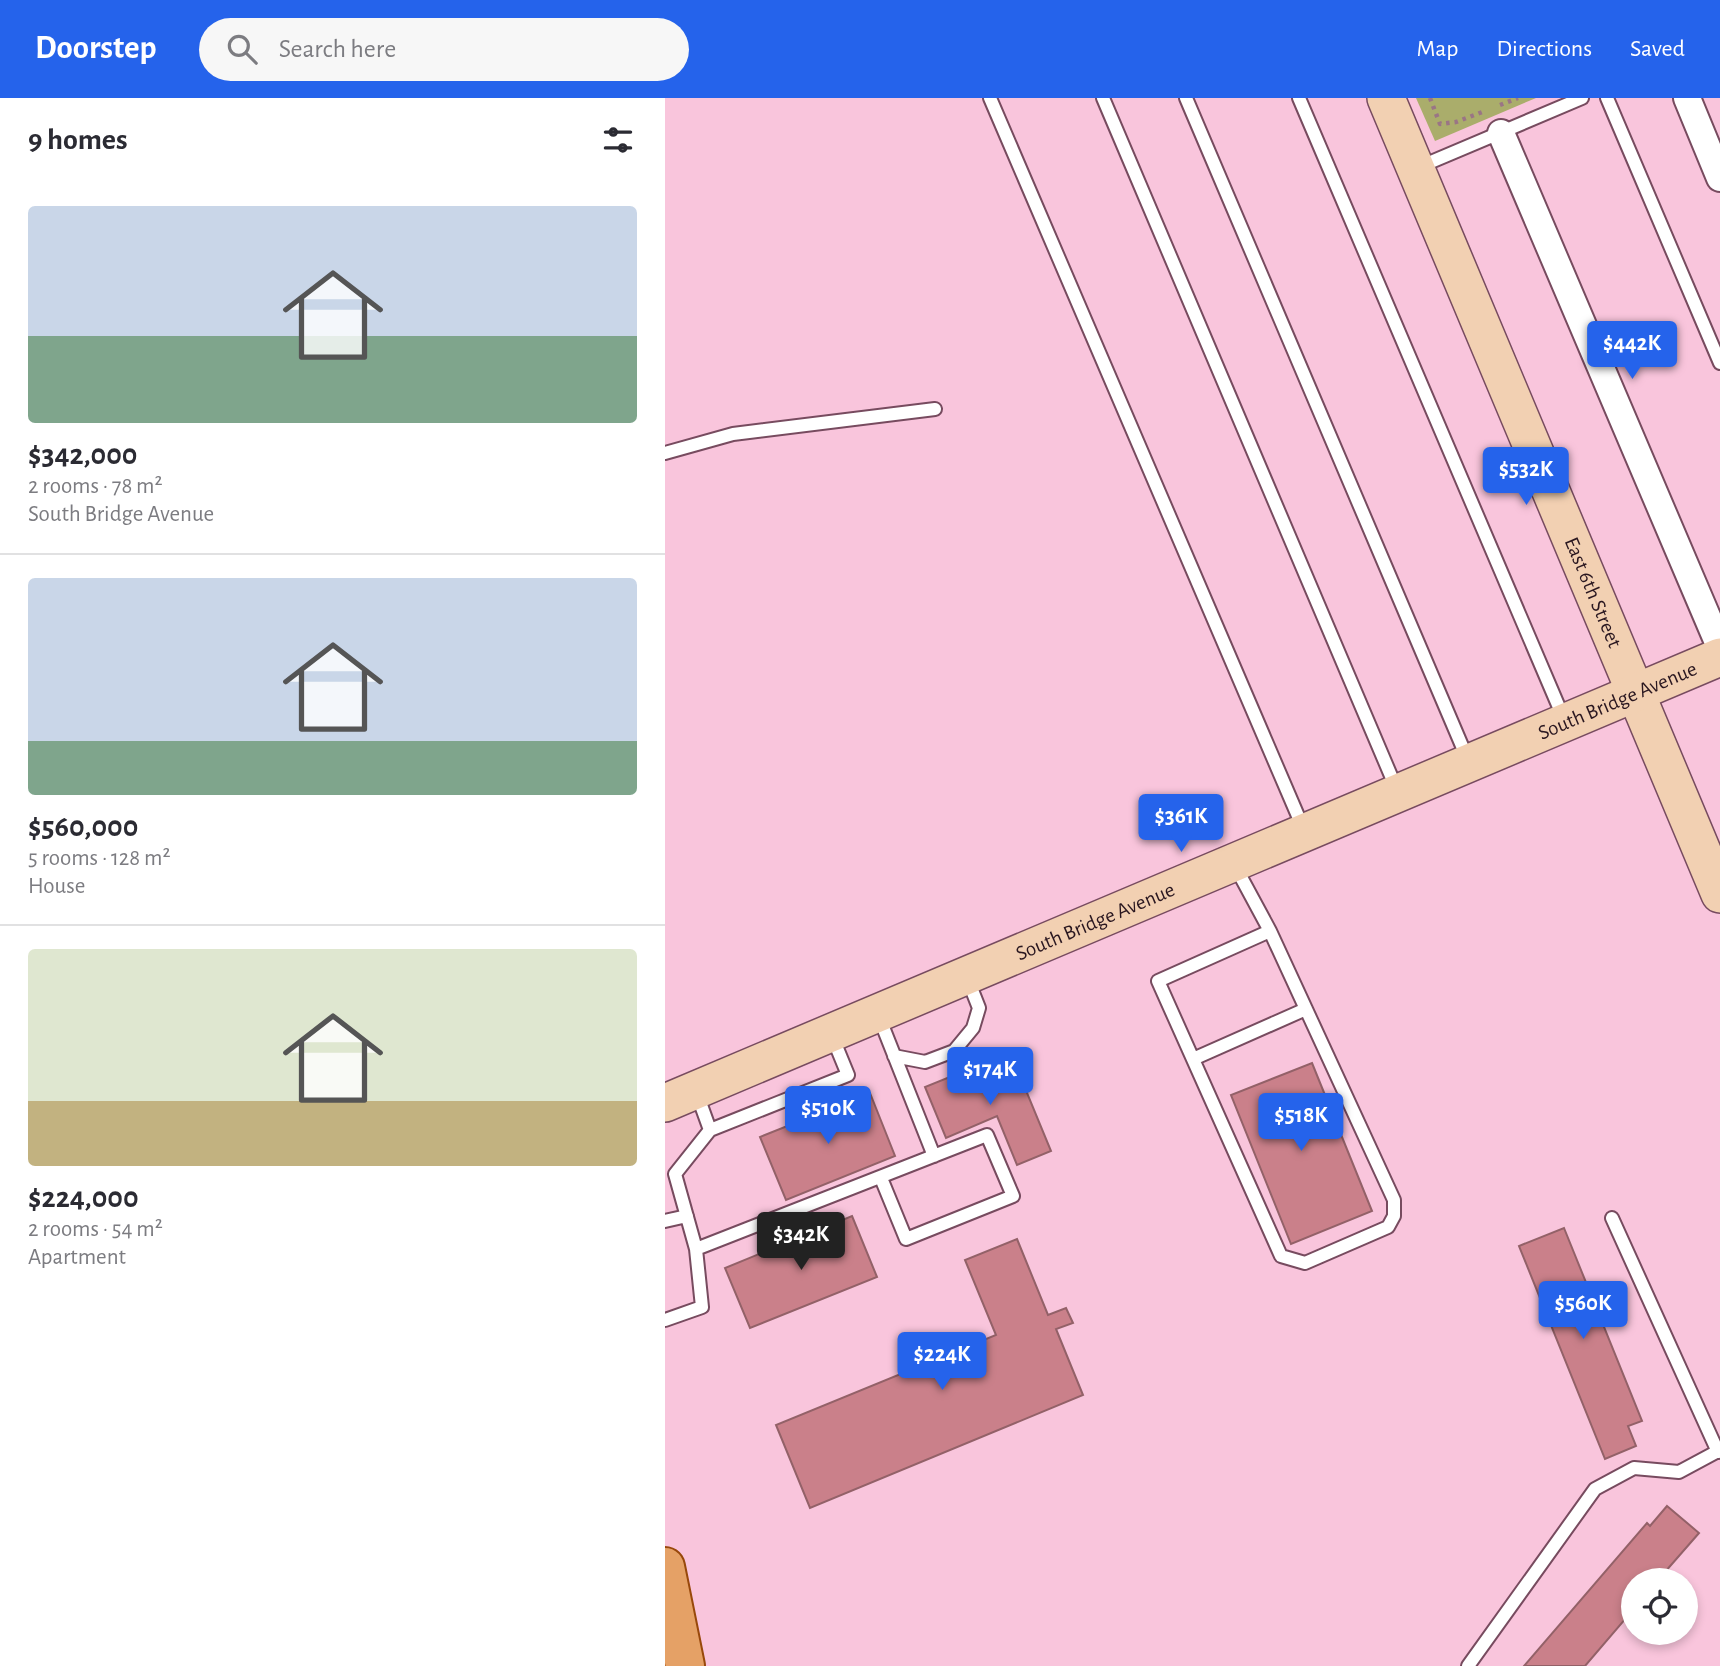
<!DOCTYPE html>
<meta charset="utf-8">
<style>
body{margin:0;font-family:"Alegreya Sans",sans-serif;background:#f7f7f7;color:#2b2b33;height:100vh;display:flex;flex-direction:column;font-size:26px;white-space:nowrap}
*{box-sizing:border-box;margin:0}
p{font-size:23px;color:#7c7c81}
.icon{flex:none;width:38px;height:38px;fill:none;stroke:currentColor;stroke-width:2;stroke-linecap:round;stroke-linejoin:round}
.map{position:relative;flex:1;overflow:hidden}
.details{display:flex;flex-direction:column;background:#fff;width:665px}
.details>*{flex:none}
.controls{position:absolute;left:956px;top:1470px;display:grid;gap:14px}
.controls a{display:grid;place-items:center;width:77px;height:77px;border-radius:50%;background:#fff;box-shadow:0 4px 10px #0003;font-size:35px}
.price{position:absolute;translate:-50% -60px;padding:0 16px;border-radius:7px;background:#2563eb;color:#fff;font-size:23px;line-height:46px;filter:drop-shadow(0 2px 4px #0008)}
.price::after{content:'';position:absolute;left:50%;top:42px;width:21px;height:16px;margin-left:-10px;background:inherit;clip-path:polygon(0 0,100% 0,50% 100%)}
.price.selected{background:#222;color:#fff}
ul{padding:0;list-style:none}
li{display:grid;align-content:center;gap:14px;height:371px;padding:0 28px}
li+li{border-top:2px solid #e1e1e2}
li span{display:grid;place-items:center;height:217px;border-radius:7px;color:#555}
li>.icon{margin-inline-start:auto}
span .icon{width:126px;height:126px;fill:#fffc;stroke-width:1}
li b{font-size:30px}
h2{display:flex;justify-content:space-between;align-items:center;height:84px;padding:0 28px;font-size:30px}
header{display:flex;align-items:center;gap:42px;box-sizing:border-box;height:98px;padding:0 35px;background:#2563eb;color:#fff}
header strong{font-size:33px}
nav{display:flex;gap:38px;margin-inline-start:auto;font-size:24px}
.search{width:490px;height:63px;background:#f7f7f7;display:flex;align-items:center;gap:18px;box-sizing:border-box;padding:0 24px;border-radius:38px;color:#7c7c81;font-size:26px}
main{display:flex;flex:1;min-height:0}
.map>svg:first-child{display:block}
.green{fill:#aaad6b}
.building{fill:#ca808a;stroke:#936168;stroke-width:2}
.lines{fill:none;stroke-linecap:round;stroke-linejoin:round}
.lane-casing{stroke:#774b5f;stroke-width:16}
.street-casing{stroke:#774b5f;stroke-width:30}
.secondary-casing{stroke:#774b5f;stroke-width:40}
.primary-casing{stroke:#98480b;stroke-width:42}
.path{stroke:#9a7585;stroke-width:4.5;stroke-dasharray:3.5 5;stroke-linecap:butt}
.lane{stroke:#fff;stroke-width:12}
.street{stroke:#fff;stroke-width:26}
.secondary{stroke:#f2d0b2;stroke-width:37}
.primary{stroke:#e5a166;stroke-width:38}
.labels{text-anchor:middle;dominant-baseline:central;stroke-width:5;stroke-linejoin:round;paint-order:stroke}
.street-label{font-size:21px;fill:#2a1720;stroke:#fff4f8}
</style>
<header>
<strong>Doorstep</strong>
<div class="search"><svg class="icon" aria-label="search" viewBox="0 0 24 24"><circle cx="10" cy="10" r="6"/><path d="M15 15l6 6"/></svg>Search here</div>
<nav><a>Map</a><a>Directions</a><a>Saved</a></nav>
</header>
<main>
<section class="details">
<h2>9 homes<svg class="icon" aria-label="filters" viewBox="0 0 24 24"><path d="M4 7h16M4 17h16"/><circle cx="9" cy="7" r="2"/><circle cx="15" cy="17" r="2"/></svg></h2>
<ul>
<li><span style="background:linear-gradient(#c9d6e8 60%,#7fa58c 0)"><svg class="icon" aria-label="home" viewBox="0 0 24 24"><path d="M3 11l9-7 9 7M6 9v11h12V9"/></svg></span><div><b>$342,000</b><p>2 rooms · 78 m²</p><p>South Bridge Avenue</p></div></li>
<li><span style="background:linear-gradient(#c9d6e8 75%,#7fa58c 0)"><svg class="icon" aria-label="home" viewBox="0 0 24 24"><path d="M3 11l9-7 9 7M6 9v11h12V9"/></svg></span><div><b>$560,000</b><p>5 rooms · 128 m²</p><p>House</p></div></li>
<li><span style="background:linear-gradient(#dfe7d0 70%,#c2b280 0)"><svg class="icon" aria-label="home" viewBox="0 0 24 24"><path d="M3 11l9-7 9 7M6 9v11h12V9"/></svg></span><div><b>$224,000</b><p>2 rooms · 54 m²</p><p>Apartment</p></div></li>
</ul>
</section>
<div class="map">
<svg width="1055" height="1568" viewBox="0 0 1055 1568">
<rect width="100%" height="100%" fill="#f9c5dc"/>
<path class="green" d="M 751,0 L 871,0 L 770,43 Z"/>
<path class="building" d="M 334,959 L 342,978 L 353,973 L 386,1053 L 352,1067 L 332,1018 L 281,1040 L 260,989 Z
M 647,965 L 707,1113 L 626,1146 L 566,997 Z
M 205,995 L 230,1058 L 121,1102 L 95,1039 Z
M 187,1118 L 212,1179 L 85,1230 L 60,1170 Z
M 899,1130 L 977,1323 L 963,1328 L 971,1348 L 940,1361 L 854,1148 Z
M 352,1141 L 383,1217 L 401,1210 L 408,1225 L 391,1231 L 418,1297 L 145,1410 L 111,1327 L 331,1237 L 300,1162 Z
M 1002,1408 L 1034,1435 L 993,1482 L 968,1482 L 968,1512 L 920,1568 L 859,1568 L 982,1425 L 985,1428 Z"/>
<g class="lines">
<g class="lane-casing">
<path id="lane" d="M 325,0 L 639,732
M 438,0 L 732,692
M 521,0 L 803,662
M 634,0 L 899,621
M 942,0 L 1055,265
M 754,69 L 917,0
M 0,355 L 68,336 L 270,311
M 570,768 L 605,833 L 493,883 L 616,1158 L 640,1165 L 723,1129 L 729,1118 L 729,1102 L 605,833
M 214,919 L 269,1058
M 229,958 L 260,964 L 289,953 L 308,930 L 314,910 L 303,882
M 528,961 L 641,911
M 32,996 L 45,1032
M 947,1120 L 1053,1354
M 0,1123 L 22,1118
M 31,1151 L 10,1076 L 45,1032 L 183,977 L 167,938
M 0,1222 L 37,1209 L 31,1151 L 322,1037 L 348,1098 L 241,1141 L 216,1080
M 803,1568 L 930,1391 L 969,1370 L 1014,1374 L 1055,1352"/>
</g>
<g class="street-casing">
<path id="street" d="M 1022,0 L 1055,80
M 836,35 L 1055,549"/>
</g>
<g class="secondary-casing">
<g id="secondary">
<path id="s1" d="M 721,0 L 1055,796"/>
<path id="s2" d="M 0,1005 L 1055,559"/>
</g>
</g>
<g class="primary-casing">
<path id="primary" d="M 0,1469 L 20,1568"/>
</g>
<path class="path" d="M 765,0 L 775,26 L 791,24 L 820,13
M 835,7 L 853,0"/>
<use href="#lane" class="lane"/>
<use href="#street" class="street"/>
<use href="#secondary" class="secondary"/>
<use href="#primary" class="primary"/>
</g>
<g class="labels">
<g class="street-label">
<text stroke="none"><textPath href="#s1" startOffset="536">East 6th Street</textPath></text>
<text stroke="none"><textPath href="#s2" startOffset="1034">South Bridge Avenue</textPath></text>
<text stroke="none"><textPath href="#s2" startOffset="467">South Bridge Avenue</textPath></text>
</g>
</g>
</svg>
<div class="controls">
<a><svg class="icon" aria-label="locate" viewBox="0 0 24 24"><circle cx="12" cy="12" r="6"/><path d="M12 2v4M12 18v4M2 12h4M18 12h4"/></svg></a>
</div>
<b class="price" style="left:967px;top:283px">$442K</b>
<b class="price" style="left:861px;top:409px">$532K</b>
<b class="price" style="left:516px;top:756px">$361K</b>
<b class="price" style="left:325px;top:1009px">$174K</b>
<b class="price" style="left:163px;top:1048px">$510K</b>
<b class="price" style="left:636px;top:1055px">$518K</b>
<b class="price selected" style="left:136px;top:1174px">$342K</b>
<b class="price" style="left:918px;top:1243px">$560K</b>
<b class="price" style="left:277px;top:1294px">$224K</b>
</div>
</main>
